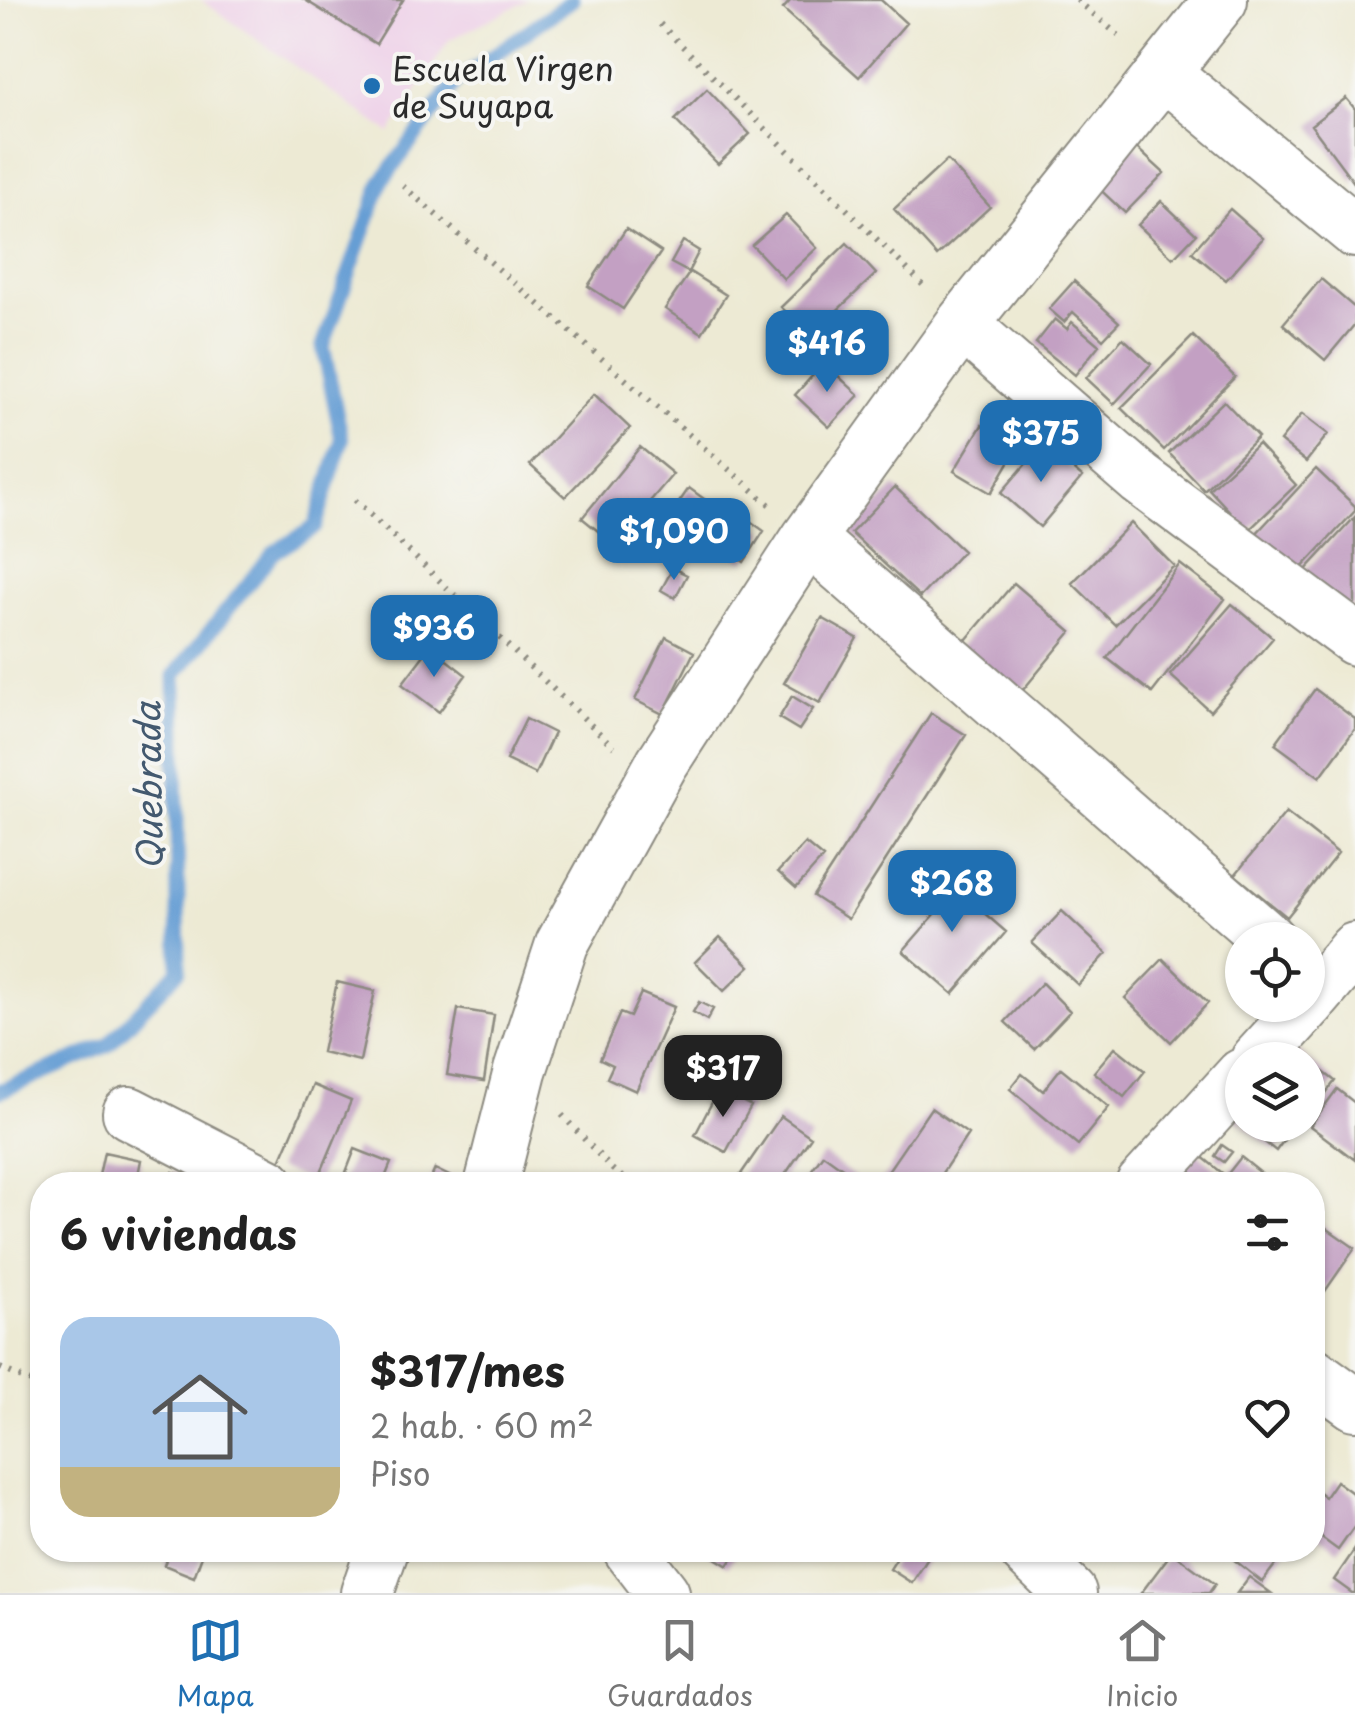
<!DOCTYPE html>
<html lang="es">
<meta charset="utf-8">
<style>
body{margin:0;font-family:"Playpen Sans",sans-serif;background:#f2f2f2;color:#222;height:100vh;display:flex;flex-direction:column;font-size:38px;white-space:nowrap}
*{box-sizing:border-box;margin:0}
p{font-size:32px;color:#767676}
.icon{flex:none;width:55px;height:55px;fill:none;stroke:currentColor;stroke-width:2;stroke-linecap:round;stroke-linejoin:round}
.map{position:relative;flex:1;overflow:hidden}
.panel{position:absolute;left:30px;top:1172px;width:1295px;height:390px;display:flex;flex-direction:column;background:#fff;border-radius:40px;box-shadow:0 2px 8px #0004}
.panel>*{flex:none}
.buttons{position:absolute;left:1225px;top:922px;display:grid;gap:20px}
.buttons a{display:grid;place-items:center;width:100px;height:100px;border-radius:50%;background:#fff;box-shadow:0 2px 8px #0004;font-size:50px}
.price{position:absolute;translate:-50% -85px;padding:0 22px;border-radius:20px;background:#1f6fb2;color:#fff;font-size:32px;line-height:65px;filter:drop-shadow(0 2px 5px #0008)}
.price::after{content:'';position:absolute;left:50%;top:60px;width:30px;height:22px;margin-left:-15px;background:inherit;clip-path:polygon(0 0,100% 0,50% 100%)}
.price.active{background:#222;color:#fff}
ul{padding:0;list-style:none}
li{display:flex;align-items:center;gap:30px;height:250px;padding:0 30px}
li span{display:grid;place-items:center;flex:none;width:280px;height:200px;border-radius:30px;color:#555}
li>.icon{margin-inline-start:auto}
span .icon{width:120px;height:120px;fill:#fffc;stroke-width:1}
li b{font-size:42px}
h2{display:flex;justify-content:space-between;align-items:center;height:120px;padding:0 30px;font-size:42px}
.tab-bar{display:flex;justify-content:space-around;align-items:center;height:140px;border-top:2px solid #e0e0e0;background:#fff;font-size:28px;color:#767676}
.tab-bar a{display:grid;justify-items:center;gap:5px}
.tab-bar .active{color:#1f6fb2}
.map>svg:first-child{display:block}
.built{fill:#eed0e8}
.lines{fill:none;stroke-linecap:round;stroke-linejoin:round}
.stream{stroke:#669ed4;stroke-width:15}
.building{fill:#c3a0c3}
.minor-casing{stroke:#8c8a80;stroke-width:56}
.path{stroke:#8c8a80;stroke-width:6;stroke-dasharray:2.5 8;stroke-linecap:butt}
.minor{stroke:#fff;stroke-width:52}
.poi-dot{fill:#1f6fb2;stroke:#f6f6f2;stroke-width:4}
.labels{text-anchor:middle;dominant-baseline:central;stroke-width:8;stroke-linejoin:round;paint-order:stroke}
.poi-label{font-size:32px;fill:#2b2b2b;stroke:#f6f6f2;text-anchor:start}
.water-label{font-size:35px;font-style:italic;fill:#43596f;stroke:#f6f6f2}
</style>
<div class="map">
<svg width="1355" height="1593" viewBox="0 0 1355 1593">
<rect width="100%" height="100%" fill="#f6f6f2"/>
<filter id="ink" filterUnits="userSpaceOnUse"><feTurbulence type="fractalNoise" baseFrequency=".01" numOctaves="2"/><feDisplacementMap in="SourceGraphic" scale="20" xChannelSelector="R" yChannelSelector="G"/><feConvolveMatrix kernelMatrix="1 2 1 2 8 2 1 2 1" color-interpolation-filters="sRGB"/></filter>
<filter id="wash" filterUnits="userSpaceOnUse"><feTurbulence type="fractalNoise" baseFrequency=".0048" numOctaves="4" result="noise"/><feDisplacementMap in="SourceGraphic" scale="40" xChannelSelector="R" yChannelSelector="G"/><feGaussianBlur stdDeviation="2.25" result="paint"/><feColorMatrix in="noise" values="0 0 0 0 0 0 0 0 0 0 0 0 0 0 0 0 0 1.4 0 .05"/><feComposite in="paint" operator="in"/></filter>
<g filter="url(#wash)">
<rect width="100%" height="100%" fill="#edead4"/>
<path class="built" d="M 201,0 L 528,0 L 449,40 L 390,133 Z"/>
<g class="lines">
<path class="stream" d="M 0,1091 L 108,1045 L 179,970 L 175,675 L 273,553 L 315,527 L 342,440 L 323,346 L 382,181 L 456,82 L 572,0"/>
</g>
<g id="blocks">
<path class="building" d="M 305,0 L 403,0 L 376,44 Z
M 791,0 L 881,0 L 906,23 L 859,77 L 783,9 Z
M 707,89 L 750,134 L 718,164 L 675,120 Z
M 1346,98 L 1355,109 L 1355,184 L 1311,125 Z
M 1128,140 L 1164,173 L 1125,213 L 1091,181 Z
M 947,160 L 990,207 L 937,256 L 894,209 Z
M 1161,201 L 1196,234 L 1173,258 L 1138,225 Z
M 1230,209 L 1263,238 L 1226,280 L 1192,252 Z
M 786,215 L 817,248 L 784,279 L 752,245 Z
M 626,229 L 661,252 L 623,309 L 588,286 Z
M 683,241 L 699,251 L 688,272 L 671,263 Z
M 847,243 L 876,274 L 810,336 L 781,307 Z
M 690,272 L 726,295 L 702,333 L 665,309 Z
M 1321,279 L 1355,308 L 1355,324 L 1325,360 L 1283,324 Z
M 1074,281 L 1119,322 L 1103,339 L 1073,312 L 1064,322 L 1049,309 Z
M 1055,319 L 1067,329 L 1072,322 L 1099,345 L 1075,375 L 1036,343 Z
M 1193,336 L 1235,377 L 1164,450 L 1121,408 Z
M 1123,338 L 1151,364 L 1114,404 L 1086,378 Z
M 824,363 L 859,395 L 829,427 L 795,395 Z
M 594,394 L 630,428 L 565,497 L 530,465 Z
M 1224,401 L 1258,437 L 1204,490 L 1169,453 Z
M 1302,414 L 1328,434 L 1306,462 L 1280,441 Z
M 982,425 L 1018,447 L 991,493 L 954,471 Z
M 1043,444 L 1082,477 L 1040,527 L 1001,493 Z
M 1258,444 L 1296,485 L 1248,531 L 1209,489 Z
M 640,447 L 673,474 L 614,544 L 582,518 Z
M 1316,469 L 1355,506 L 1355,511 L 1296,574 L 1254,536 Z
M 895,487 L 963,551 L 920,597 L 851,533 Z
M 689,488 L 718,509 L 681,560 L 653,540 Z
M 735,510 L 764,531 L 744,562 L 713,541 Z
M 1355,517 L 1355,603 L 1347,612 L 1304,572 Z
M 1131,523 L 1174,566 L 1115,625 L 1072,583 Z
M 1180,564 L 1225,599 L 1152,693 L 1107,658 Z
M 673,568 L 687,575 L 675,598 L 661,590 Z
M 1014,583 L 1071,632 L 1008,708 L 950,659 Z
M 1232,604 L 1273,638 L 1210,711 L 1170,675 Z
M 822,618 L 857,638 L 820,703 L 784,683 Z
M 666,637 L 694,652 L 663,714 L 635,700 Z
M 430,647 L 466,675 L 439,712 L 402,684 Z
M 1315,689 L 1355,719 L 1355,729 L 1320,777 L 1275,744 Z
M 792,696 L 813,709 L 799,730 L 779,718 Z
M 931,713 L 966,735 L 848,919 L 813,896 Z
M 526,719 L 554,733 L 535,774 L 506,760 Z
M 1286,812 L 1338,853 L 1287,917 L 1235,875 Z
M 805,843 L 823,858 L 796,888 L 778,872 Z
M 931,867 L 1006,932 L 953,994 L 903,951 L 942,906 L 916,883 Z
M 1062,911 L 1107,953 L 1078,985 L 1032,943 Z
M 720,937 L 750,966 L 724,991 L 695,962 Z
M 1163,959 L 1208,1003 L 1171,1042 L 1125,998 Z
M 337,982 L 375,991 L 360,1061 L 322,1052 Z
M 1042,983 L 1070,1011 L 1034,1049 L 1005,1022 Z
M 641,993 L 674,1007 L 636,1091 L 607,1078 L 613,1065 L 600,1059 L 620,1013 L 630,1017 Z
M 699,1002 L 713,1009 L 707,1020 L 693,1012 Z
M 458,1009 L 494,1015 L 484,1081 L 447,1075 Z
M 1285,1042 L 1335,1081 L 1308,1117 L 1308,1060 L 1271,1060 Z
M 1115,1047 L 1145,1071 L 1124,1097 L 1094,1072 Z
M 1061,1068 L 1109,1107 L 1078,1145 L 1010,1089 L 1022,1074 L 1043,1091 Z
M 313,1085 L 351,1101 L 316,1184 L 277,1168 Z
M 719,1089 L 751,1106 L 726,1152 L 695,1135 Z
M 1337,1089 L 1355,1103 L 1355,1160 L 1310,1126 Z
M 931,1108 L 968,1134 L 934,1185 L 888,1185 L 881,1181 Z
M 1242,1108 L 1242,1125 L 1295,1125 L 1276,1151 L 1235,1119 Z
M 781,1116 L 811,1137 L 778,1185 L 757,1185 L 741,1174 Z
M 1222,1145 L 1232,1152 L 1224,1162 L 1215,1156 Z
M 355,1149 L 391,1163 L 382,1185 L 341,1185 Z
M 104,1152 L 141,1160 L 136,1185 L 97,1185 Z
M 1196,1152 L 1226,1176 L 1241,1157 L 1267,1178 L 1262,1185 L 1170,1185 Z
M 823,1154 L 855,1177 L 849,1185 L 801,1185 Z
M 435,1169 L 468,1185 L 428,1185 Z
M 173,1172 L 211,1184 L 211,1185 L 169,1185 Z
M 1312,1218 L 1355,1248 L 1312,1310 Z
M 1336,1481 L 1355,1495 L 1355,1526 L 1338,1550 L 1312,1531 L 1312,1494 L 1316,1490 L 1325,1497 Z
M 1355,1549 L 1355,1593 L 1352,1593 L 1334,1580 Z
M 170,1550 L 204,1550 L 194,1577 L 164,1565 Z
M 702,1550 L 738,1550 L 728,1566 Z
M 902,1550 L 929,1550 L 932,1552 L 912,1583 L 890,1569 Z
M 1240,1550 L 1282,1550 L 1285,1552 L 1262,1582 L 1233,1559 Z
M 1172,1552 L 1215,1584 L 1209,1593 L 1141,1593 Z
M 1249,1577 L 1271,1593 L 1237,1593 Z"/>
</g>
</g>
<g filter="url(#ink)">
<use href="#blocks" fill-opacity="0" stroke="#8c8a80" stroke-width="2.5"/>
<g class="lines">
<g class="minor-casing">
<path id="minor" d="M 1164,73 L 1355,231
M 962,324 L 1140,479 L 1355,639
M 808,538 L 1269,940
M 1308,1004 L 1355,949
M 1257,1060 L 1307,1005
M 129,1113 L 269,1185
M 491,1185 L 520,1071 L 562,944 L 662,763 L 808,538 L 962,324 L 1221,0
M 1142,1185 L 1242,1075
M 1312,1373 L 1355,1404
M 630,1550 L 663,1593
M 1025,1550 L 1070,1593
M 367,1593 L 382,1550"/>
</g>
<path class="path" d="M 1077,0 L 1124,40
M 660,24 L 926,288
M 403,186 L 770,505
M 355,500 L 614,747
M 562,1115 L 612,1169 L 632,1185
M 0,1368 L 42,1387"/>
<use href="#minor" class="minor"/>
</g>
</g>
<circle class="poi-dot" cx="372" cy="86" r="10"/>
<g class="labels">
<g class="poi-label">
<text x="392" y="68">Escuela Virgen<tspan x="392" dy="37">de Suyapa</tspan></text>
</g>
<g class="water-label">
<text transform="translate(147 786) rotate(-91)">Quebrada</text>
</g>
</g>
</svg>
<div class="buttons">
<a><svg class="icon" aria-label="locate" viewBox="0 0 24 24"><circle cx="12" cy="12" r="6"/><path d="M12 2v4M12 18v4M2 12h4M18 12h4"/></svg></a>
<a><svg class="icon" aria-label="layers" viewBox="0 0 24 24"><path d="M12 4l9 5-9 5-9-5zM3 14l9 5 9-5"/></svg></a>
</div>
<b class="price" style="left:827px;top:395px">$416</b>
<b class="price" style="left:1041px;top:485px">$375</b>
<b class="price" style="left:674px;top:583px">$1,090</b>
<b class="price" style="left:434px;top:680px">$936</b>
<b class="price" style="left:952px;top:935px">$268</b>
<b class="price active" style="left:723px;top:1120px">$317</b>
<section class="panel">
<h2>6 viviendas<svg class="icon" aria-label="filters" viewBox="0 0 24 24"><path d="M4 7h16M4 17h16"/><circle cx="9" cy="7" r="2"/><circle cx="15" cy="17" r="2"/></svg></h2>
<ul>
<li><span style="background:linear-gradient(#a9c7e8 75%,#c2b280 0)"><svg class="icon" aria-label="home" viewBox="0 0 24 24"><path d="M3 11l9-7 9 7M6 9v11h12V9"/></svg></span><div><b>$317/mes</b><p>2 hab. · 60 m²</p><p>Piso</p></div><svg class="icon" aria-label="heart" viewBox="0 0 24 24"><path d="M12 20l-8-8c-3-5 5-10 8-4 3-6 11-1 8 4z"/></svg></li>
</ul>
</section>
</div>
<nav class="tab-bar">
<a class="active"><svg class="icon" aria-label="map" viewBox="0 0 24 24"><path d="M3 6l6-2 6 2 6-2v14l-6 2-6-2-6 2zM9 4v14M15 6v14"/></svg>Mapa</a>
<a><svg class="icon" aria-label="saved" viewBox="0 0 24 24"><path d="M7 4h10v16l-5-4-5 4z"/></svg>Guardados</a>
<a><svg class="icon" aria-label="home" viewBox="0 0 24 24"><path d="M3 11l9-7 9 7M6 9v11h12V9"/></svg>Inicio</a>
</nav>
